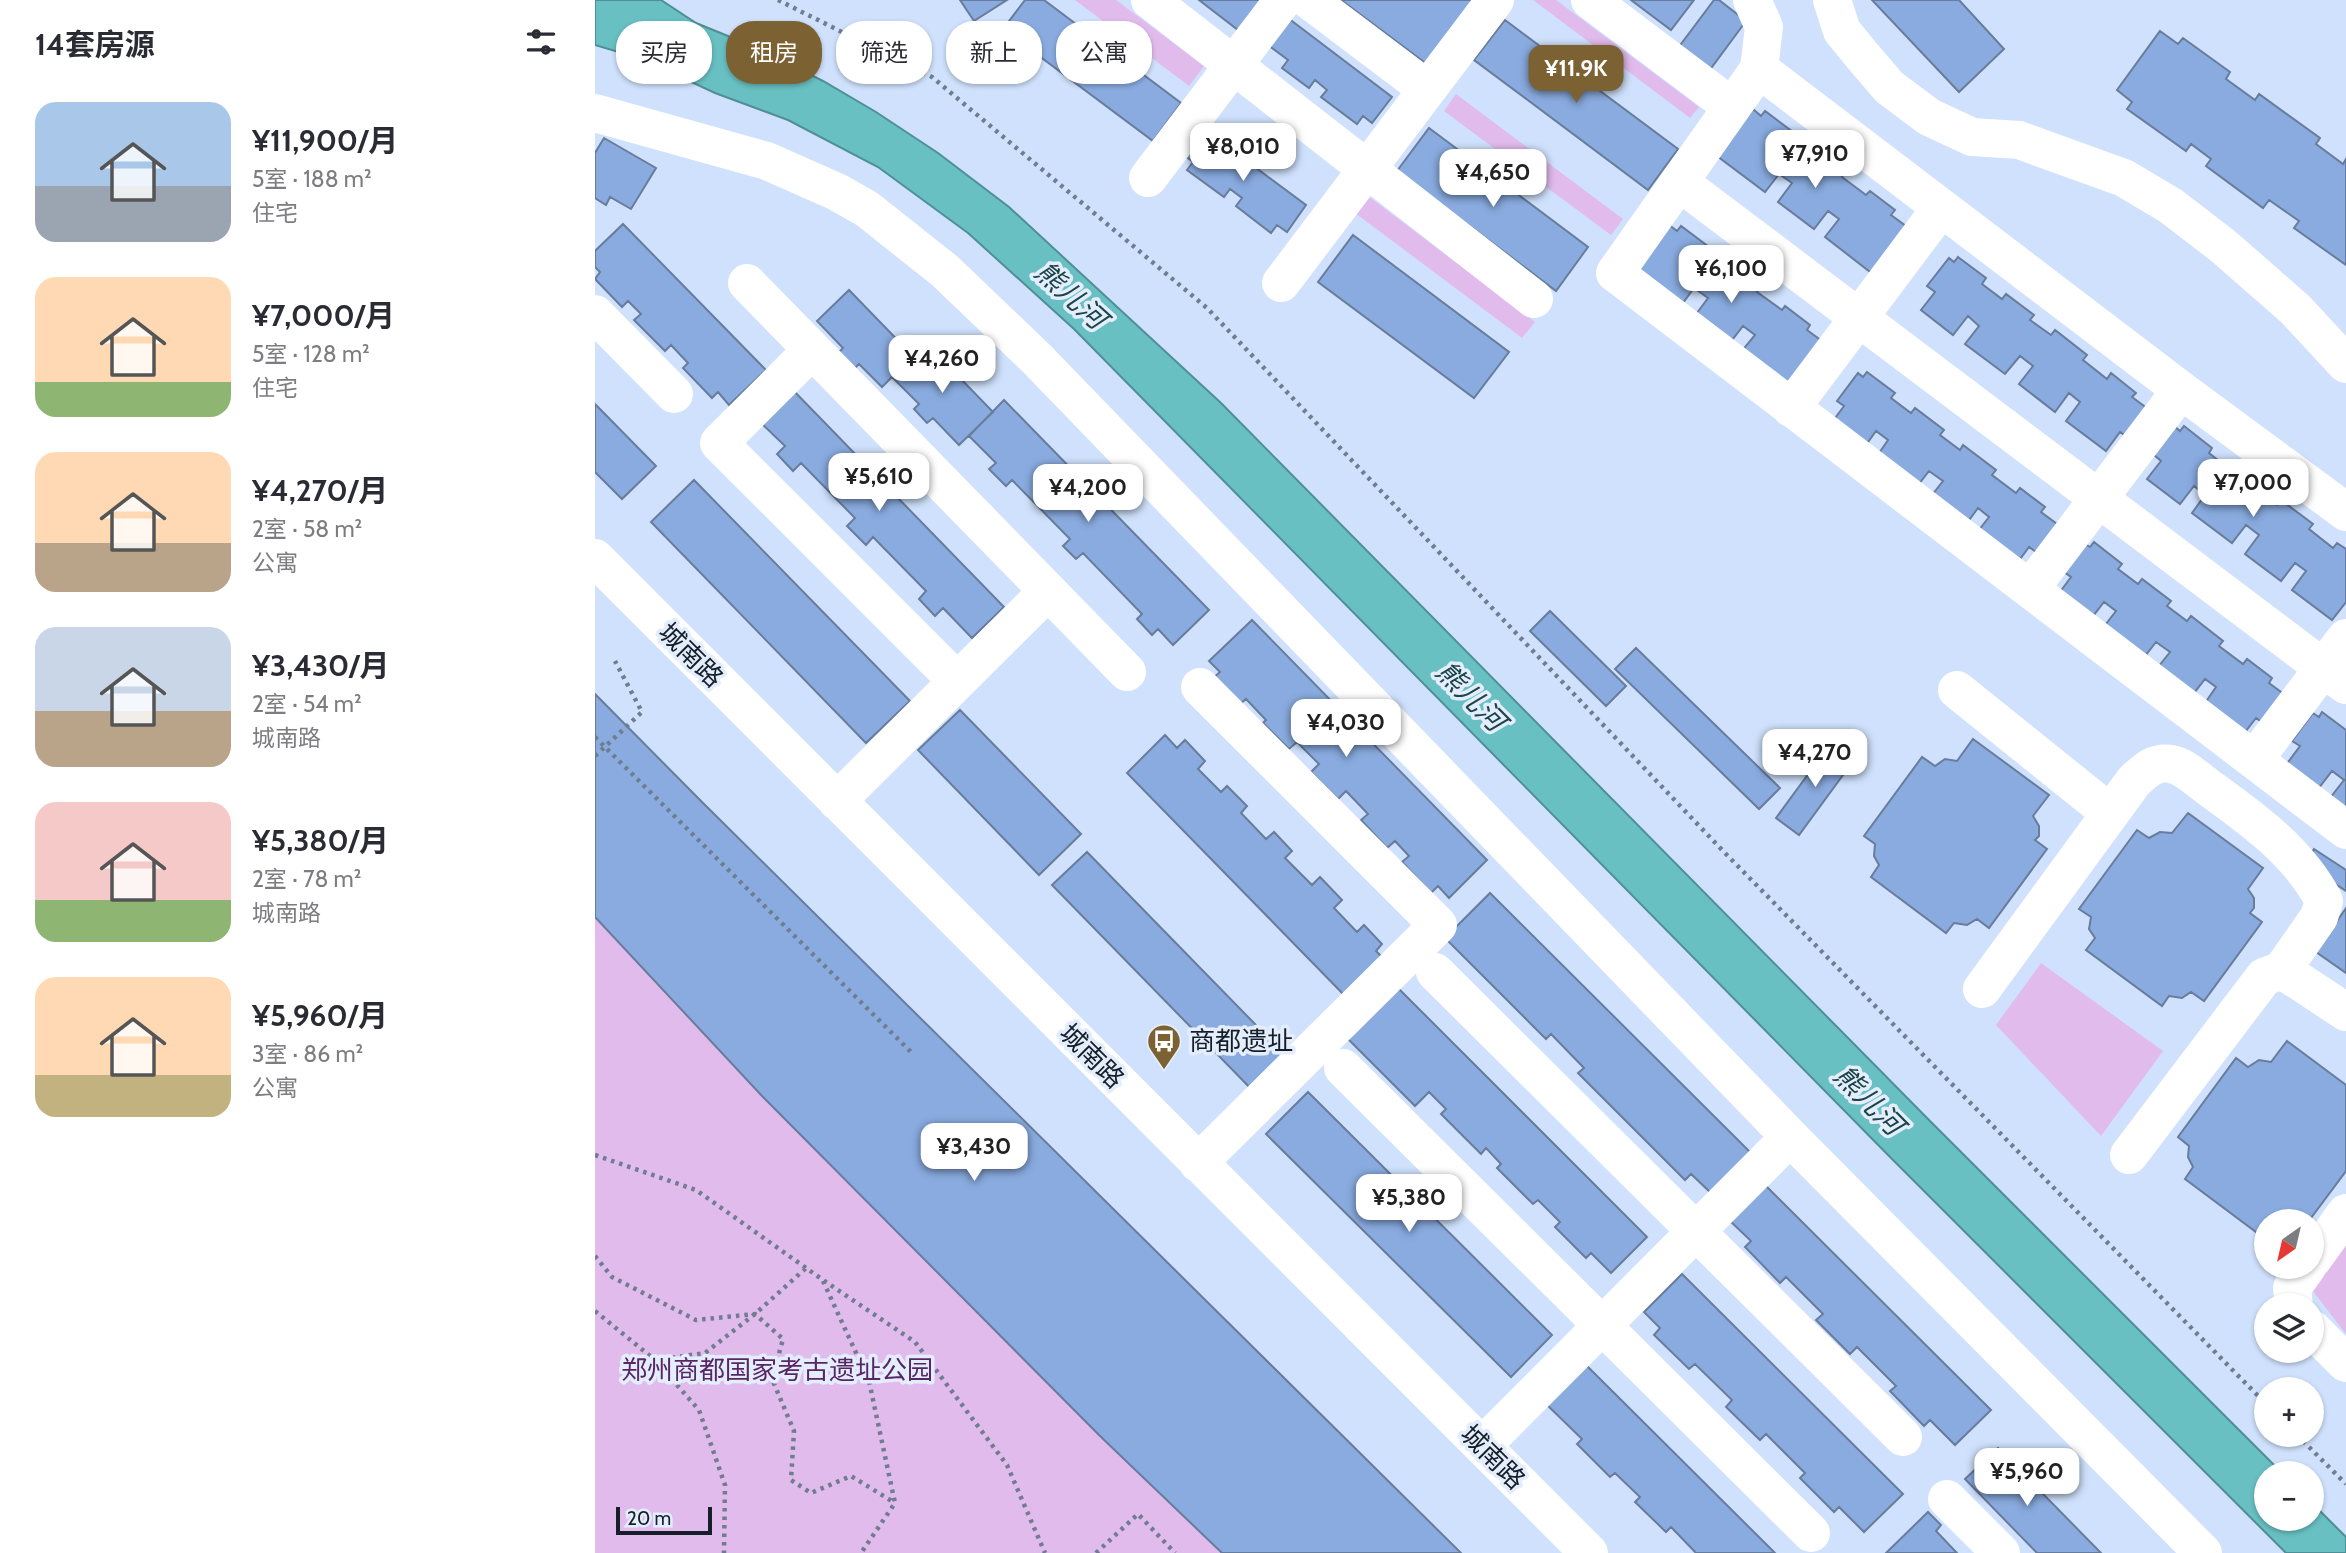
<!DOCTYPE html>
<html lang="zh">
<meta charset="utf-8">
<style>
body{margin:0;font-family:Cabin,"Noto Sans SC",sans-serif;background:#f2f2f3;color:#2b2b33;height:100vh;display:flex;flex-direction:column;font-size:26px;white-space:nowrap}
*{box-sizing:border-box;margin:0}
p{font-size:23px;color:#7c7c81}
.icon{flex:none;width:38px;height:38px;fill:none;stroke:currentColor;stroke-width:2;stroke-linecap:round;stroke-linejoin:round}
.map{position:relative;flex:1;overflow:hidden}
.details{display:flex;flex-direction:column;background:#fff;width:595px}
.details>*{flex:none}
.top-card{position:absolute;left:21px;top:21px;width:665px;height:63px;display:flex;gap:14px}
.needle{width:46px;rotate:214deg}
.controls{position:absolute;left:1659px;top:1209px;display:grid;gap:14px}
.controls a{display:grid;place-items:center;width:70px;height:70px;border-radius:50%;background:#fff;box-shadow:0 2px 5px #0004;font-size:35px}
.scale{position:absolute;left:21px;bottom:18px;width:96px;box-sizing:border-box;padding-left:7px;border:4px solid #161e2a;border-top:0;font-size:19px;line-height:24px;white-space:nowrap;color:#161e2a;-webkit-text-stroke:5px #e4edfb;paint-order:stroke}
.price{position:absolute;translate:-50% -60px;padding:0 16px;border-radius:14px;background:#fff;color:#222;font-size:23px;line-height:46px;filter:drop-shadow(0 2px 4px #0008)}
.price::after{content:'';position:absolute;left:50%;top:42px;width:21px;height:16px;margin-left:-10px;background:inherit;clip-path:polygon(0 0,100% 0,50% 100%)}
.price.selected{background:#7c6133;color:#fff}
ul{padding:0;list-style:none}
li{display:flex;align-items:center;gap:21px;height:175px;padding:0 35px}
li span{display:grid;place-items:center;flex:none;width:196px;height:140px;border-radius:21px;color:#555}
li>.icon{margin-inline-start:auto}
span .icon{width:84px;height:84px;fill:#fffc;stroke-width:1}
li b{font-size:30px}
h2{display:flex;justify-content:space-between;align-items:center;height:84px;padding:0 35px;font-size:30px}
.tag{padding:0 24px;border-radius:28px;background:#fff;box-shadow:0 2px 5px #0004;font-size:24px;line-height:63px}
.tag.selected{background:#7c6133;color:#fff}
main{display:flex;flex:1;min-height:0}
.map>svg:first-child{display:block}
.green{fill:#e2bbed}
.water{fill:#68c0c3;stroke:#4f8f95;stroke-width:2}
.building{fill:#89abdf;stroke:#687c9b;stroke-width:2}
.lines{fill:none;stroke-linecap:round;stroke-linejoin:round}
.path{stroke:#707d90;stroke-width:4.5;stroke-dasharray:3.5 5;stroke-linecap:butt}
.minor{stroke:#fff;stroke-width:38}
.labels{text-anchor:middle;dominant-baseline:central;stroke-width:7;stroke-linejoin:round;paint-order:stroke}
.street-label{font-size:26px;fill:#161e2a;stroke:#e4edfb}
.poi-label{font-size:26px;fill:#161e2a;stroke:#e4edfb;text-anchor:start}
.park-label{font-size:26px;fill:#582665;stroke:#e4edfb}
.water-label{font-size:28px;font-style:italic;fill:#1c4547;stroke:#e4edfb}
</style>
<main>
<section class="details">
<h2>14套房源<svg class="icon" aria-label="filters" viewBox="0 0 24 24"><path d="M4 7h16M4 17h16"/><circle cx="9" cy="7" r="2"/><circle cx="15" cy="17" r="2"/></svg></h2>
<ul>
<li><span style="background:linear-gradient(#a9c7e8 60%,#9aa5b1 0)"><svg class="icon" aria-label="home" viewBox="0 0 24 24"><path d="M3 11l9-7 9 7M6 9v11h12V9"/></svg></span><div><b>¥11,900/月</b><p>5室 · 188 m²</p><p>住宅</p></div></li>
<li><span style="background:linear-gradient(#ffd9b3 75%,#8fb573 0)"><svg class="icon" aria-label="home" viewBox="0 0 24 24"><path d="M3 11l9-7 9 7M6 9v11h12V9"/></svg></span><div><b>¥7,000/月</b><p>5室 · 128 m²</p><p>住宅</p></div></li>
<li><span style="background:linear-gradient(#ffd9b3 65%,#b9a48a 0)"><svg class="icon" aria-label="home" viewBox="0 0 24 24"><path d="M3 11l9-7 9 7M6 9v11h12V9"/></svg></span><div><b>¥4,270/月</b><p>2室 · 58 m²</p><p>公寓</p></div></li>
<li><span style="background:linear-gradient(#c9d6e8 60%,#b9a48a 0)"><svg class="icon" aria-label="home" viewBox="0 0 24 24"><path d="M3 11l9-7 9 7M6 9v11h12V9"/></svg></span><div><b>¥3,430/月</b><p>2室 · 54 m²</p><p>城南路</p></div></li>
<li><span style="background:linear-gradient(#f6c9c9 70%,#8fb573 0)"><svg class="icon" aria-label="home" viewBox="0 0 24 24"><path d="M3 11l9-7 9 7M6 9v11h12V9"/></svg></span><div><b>¥5,380/月</b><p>2室 · 78 m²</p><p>城南路</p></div></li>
<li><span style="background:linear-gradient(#ffd9b3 70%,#c2b280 0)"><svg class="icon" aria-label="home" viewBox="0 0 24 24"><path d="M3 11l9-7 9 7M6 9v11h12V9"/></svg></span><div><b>¥5,960/月</b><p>3室 · 86 m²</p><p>公寓</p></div></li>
</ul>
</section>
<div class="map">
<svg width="1751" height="1553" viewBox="0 0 1751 1553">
<rect width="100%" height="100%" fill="#cfe1fc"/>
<path class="green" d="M 480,0 L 521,0 L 609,66 L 594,86 Z
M 938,0 L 961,0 L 1104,107 L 1095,118 Z
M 861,94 L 1028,219 L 1016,235 L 849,111 Z
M 773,196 L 940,322 L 927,338 L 760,213 Z
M 0,917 C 203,1135 412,1347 627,1553 L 0,1553 Z
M 1446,963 L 1568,1051 L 1506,1136 L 1401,1025 Z
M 1751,1236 L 1751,1334 L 1717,1290 Z"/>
<path class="water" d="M 0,0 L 66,0 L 101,23 L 165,49 L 228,81 L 281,112 L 343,153 L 414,207 L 626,403 L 1335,1121 L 1687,1473 L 1671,1474 L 1671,1519 L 1717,1519 L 1717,1503 L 1751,1537 L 1751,1553 L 1691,1553 L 1297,1159 L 479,329 L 373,233 L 283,167 L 193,120 L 120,93 L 47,59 L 0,45 Z"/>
<path class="building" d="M 365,0 L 412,0 L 379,21 Z
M 430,0 L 449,0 L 586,103 L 558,141 L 408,29 Z
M 604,0 L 666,0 L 643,30 Z
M 746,0 L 875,0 L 879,3 L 833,65 Z
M 1036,0 L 1099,0 L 1076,30 Z
M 1119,0 L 1124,0 L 1151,21 L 1114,71 L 1083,48 Z
M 1277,0 L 1364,0 L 1409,49 L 1364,92 Z
M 693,18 L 797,97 L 777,123 L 768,116 L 762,124 L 726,97 L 732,90 L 720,80 L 714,88 L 687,68 L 693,60 L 673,45 Z
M 910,20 L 1083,149 L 1053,190 L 879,60 Z
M 1565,31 L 1583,44 L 1588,38 L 1635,72 L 1631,79 L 1660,100 L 1664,94 L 1725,138 L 1721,144 L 1748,164 L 1751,159 L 1751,265 L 1699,228 L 1704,221 L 1674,200 L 1668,208 L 1611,166 L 1616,159 L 1596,144 L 1591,151 L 1532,109 L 1537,102 L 1522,90 Z
M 1158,109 L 1166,116 L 1170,111 L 1198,132 L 1195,138 L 1214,153 L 1218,148 L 1250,172 L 1247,177 L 1271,195 L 1275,191 L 1300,210 L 1296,215 L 1315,229 L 1279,275 L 1230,237 L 1244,219 L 1233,211 L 1219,229 L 1183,202 L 1197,183 L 1184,174 L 1170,192 L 1122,156 Z
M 834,128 L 993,247 L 961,291 L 802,171 Z
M 609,129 L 711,205 L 692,232 L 682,225 L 676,233 L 641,206 L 647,198 L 635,189 L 629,197 L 592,170 L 598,162 L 589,155 Z
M 9,138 L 61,168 L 36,209 L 15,197 L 11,205 L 0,198 L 0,153 Z
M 28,224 L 171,370 L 134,405 L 123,392 L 117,398 L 88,368 L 93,363 L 76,345 L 70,351 L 39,320 L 46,314 L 33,301 L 27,307 L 0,279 L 5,272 L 0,267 L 0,251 Z
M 1073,224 L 1082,231 L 1086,226 L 1114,247 L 1110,253 L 1130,268 L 1134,263 L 1166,287 L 1162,292 L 1187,310 L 1190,306 L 1215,325 L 1212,330 L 1231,344 L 1195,390 L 1146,352 L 1160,335 L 1148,326 L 1134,344 L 1099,317 L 1113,298 L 1099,288 L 1085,307 L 1038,271 Z
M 758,235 L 914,352 L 879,398 L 723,282 Z
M 1363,257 L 1391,278 L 1387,284 L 1407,299 L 1411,294 L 1439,315 L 1435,320 L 1456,335 L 1460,330 L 1492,355 L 1488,360 L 1512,379 L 1516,373 L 1541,393 L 1537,397 L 1553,409 L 1532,437 L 1525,432 L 1511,451 L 1471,421 L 1485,402 L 1474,393 L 1460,412 L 1424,384 L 1438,366 L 1425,356 L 1410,374 L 1370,344 L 1384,326 L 1373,316 L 1358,335 L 1326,310 L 1340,292 L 1332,286 L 1354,258 L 1359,262 Z
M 254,290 L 318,356 L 287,387 L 264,364 L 258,370 L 242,354 L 248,348 L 222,321 Z
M 332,344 L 398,412 L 364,445 L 338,418 L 332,423 L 319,409 L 324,404 L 297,377 Z
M 1272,372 L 1300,393 L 1296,398 L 1316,413 L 1320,408 L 1349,430 L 1345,435 L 1365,450 L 1368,445 L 1401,470 L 1397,475 L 1421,493 L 1425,488 L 1450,507 L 1446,512 L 1462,524 L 1441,552 L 1434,547 L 1420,566 L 1380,535 L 1394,517 L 1383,508 L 1369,527 L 1333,500 L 1348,481 L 1334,471 L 1320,489 L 1280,459 L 1293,440 L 1281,431 L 1268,449 L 1235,425 L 1249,406 L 1242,401 L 1263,373 L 1268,377 Z
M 195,387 L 409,607 L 377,638 L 348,608 L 340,616 L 324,599 L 331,591 L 278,537 L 271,545 L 252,526 L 260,518 L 206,463 L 198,471 L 182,454 L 190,446 L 162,419 Z
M 409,400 L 614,610 L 578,645 L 563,629 L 557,635 L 542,619 L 547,614 L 488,553 L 481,559 L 468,546 L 475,539 L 417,480 L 411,486 L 394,469 L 401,463 L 374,436 Z
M 0,404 L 61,466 L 27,499 L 0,472 Z
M 1589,426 L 1617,448 L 1614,453 L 1633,468 L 1637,463 L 1665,484 L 1661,490 L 1682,505 L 1686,500 L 1718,524 L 1714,529 L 1738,548 L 1742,543 L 1751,549 L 1751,602 L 1737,620 L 1697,590 L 1711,571 L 1700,563 L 1686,581 L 1650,554 L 1664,535 L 1651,525 L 1637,543 L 1597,513 L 1610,495 L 1599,486 L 1585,504 L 1552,479 L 1566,461 L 1559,455 L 1580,427 L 1585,431 Z
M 99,480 L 315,701 L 271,743 L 56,522 Z
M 1499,542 L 1527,564 L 1523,569 L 1543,584 L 1547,579 L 1576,601 L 1572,606 L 1592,621 L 1596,616 L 1628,641 L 1624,646 L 1648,664 L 1652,659 L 1677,678 L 1674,683 L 1690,695 L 1668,723 L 1661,718 L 1647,736 L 1608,706 L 1621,687 L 1610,679 L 1596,697 L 1560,671 L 1575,652 L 1561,642 L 1547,660 L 1507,629 L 1521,611 L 1509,602 L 1495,620 L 1462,596 L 1476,577 L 1469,572 L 1490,544 L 1495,547 Z
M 955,611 L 1031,686 L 1011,706 L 935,631 Z
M 657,620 L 892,860 L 854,898 L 843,886 L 836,893 L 807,862 L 814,856 L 800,841 L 792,848 L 766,820 L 773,814 L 751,791 L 743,799 L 716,772 L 724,764 L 702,742 L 694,749 L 668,723 L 671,720 L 651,699 L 644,705 L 618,678 L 625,672 L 614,661 Z
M 1041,648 L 1185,788 L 1164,809 L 1020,669 Z
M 0,694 L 108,803 L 866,1553 L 627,1553 L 505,1436 L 167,1096 L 0,917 Z
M 365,710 L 486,834 L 444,875 L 323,750 Z
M 1727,712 L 1751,730 L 1751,811 L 1735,798 L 1749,780 L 1737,771 L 1723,789 L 1691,765 L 1705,746 L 1697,741 L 1718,713 L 1724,717 Z
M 570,735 L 582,748 L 590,740 L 610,761 L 603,769 L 626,792 L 632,786 L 652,806 L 646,813 L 671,839 L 679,832 L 697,851 L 690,858 L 717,885 L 725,877 L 747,900 L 739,908 L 762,932 L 769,925 L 787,944 L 781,951 L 792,962 L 753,999 L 532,773 Z
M 1378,739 L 1454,795 L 1438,816 L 1444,826 L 1444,836 L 1440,840 L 1452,849 L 1394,928 L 1382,919 L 1372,925 L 1359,923 L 1351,933 L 1276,877 L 1284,865 L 1279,856 L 1280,844 L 1269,836 L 1327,757 L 1340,766 L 1350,759 L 1362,761 Z
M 1236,743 L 1259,760 L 1204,835 L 1181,818 Z
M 1593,813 L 1668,868 L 1653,889 L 1659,898 L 1659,908 L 1655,913 L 1667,922 L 1609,1001 L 1596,992 L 1587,998 L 1574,996 L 1567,1006 L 1491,950 L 1500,938 L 1494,929 L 1496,917 L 1484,909 L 1542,830 L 1554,838 L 1565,832 L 1577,833 Z
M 1719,849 L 1751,870 L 1751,891 L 1710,864 Z
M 492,852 L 698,1063 L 664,1097 L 457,885 Z
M 895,893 L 1156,1153 L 1116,1193 L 1096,1174 L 1090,1180 L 983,1073 L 989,1068 L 956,1034 L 951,1039 L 850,938 Z
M 1751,908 L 1751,973 L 1721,952 Z
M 802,987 L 1052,1237 L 1016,1273 L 996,1253 L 991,1258 L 960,1227 L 965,1222 L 943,1200 L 938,1204 L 902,1168 L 906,1164 L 891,1148 L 886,1154 L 846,1114 L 851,1109 L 834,1092 L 820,1106 L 752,1038 Z
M 1692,1041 L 1751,1085 L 1751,1171 L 1713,1222 L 1671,1222 L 1671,1226 L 1665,1235 L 1590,1179 L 1598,1167 L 1593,1157 L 1594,1146 L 1583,1137 L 1641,1058 L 1653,1067 L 1664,1060 L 1676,1062 Z
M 713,1092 L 957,1335 L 916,1377 L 671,1134 Z
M 1169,1184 L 1396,1410 L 1360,1445 L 1335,1420 L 1329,1426 L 1295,1391 L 1301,1386 L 1262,1347 L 1255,1354 L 1221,1320 L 1228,1314 L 1191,1277 L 1185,1283 L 1150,1247 L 1156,1241 L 1133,1219 Z
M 1087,1274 L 1308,1494 L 1269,1532 L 1244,1507 L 1239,1512 L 1205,1478 L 1210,1473 L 1171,1434 L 1165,1440 L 1131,1407 L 1137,1400 L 1100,1364 L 1094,1369 L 1059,1335 L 1065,1328 L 1049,1312 Z
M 989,1363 L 1180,1553 L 1101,1553 L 1076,1527 L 1071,1532 L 1040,1502 L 1045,1497 L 1020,1473 L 1015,1477 L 982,1444 L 987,1439 L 949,1402 Z
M 1403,1448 L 1506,1553 L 1442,1553 L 1370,1479 Z
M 1333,1512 L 1346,1525 L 1341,1531 L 1362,1553 L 1291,1553 Z"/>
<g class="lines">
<path class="path" d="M 183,0 L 337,77 L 612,308 L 1129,852 L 1671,1404
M 0,737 L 319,1055
M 0,756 L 47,712 L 20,661
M 0,1155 L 101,1190 L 228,1280 L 320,1342 L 412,1465 L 450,1553
M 0,1256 L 17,1277 L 101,1320 L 160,1314 L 188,1339 L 177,1379 L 199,1431 L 196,1480 L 216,1493 L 256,1476 L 300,1503
M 228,1281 L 274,1381 L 300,1503 L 266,1553
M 0,1311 L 60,1360 L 104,1410 L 130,1485 L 129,1553
M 60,1360 L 110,1353 L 160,1314 L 211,1268
M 1702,1435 L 1751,1484
M 501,1553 L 543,1514 L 580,1553"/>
<path class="minor" d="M 555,0 L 939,299
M 714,0 L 832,89
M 995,0 L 1137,107
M 1157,0 L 1169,27 L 1164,69 L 1020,273 L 1751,830
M 1237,0 L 1247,31 L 1270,59 L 1294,87 L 1334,117 L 1377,137 L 1424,140 L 1529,178 L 1576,206 L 1628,246 L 1700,309 L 1751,364
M 1164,69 L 1586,390 L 1751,512
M 0,113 L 172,161 L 242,192 L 272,209 L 350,271 L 442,359 L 1195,1137 L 1608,1553
M 553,178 L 688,0
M 1084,182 L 1751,685
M 152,283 L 532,672
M 686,283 L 900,0
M 0,314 L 79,394
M 217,350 L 124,443 L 362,681
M 1196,408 L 1346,208
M 0,558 L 994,1553
M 1435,589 L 1586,390
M 1362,690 L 1515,813
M 1659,760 L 1751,638
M 242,801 L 453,591
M 840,972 L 1308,1437
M 1387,989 L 1539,781 C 1550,771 1559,761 1576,764 C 1589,766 1602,779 1613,787 C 1656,818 1704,852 1729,901 L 1724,917 L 1687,970
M 748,1068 L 1216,1533
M 1534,1155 L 1669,977 L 1687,970 L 1751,1012
M 603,1163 L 843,925 L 605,687
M 1717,1260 L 1751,1213
M 1699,1306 L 1697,1288 L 1712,1267
M 1717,1329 L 1751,1363
M 887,1446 L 1195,1137
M 1352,1499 L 1406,1553"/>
</g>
<defs>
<g id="bus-pin" transform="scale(1.75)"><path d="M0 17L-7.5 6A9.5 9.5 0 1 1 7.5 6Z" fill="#7c6133" stroke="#e4edfb"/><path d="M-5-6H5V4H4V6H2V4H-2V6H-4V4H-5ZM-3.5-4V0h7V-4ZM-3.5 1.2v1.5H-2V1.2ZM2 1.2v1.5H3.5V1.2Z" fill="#fff"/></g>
</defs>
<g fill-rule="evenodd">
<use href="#bus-pin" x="569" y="1041"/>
</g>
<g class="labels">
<g class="street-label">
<text transform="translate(96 655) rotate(45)">城南路</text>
<text transform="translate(497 1056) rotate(45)">城南路</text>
<text transform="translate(898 1457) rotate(45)">城南路</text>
</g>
<g class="poi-label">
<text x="594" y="1041">商都遗址</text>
</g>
<g class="park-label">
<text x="182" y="1370">郑州商都国家考古遗址公园</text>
</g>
<g class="water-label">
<text transform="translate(476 295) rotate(42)">熊儿河</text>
<text transform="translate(876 696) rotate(45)">熊儿河</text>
<text transform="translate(1274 1100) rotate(45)">熊儿河</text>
</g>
</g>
</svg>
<div class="controls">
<a><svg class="needle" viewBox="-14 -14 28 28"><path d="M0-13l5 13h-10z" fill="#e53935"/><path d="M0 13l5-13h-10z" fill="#7c7c81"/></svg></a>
<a><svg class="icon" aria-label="layers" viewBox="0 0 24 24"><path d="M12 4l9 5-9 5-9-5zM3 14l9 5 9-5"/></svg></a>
<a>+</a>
<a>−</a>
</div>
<div class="scale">20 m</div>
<b class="price selected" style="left:981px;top:105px">¥11.9K</b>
<b class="price" style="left:648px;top:183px">¥8,010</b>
<b class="price" style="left:1220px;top:190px">¥7,910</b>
<b class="price" style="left:898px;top:209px">¥4,650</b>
<b class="price" style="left:1136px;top:305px">¥6,100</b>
<b class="price" style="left:347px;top:395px">¥4,260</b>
<b class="price" style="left:284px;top:513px">¥5,610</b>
<b class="price" style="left:1658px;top:519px">¥7,000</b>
<b class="price" style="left:493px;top:524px">¥4,200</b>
<b class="price" style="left:751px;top:759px">¥4,030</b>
<b class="price" style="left:1220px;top:789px">¥4,270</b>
<b class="price" style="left:379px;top:1183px">¥3,430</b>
<b class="price" style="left:814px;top:1234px">¥5,380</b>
<b class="price" style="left:1432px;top:1508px">¥5,960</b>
<div class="top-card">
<a class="tag">买房</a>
<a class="tag selected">租房</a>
<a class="tag">筛选</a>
<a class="tag">新上</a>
<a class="tag">公寓</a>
</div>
</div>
</main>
